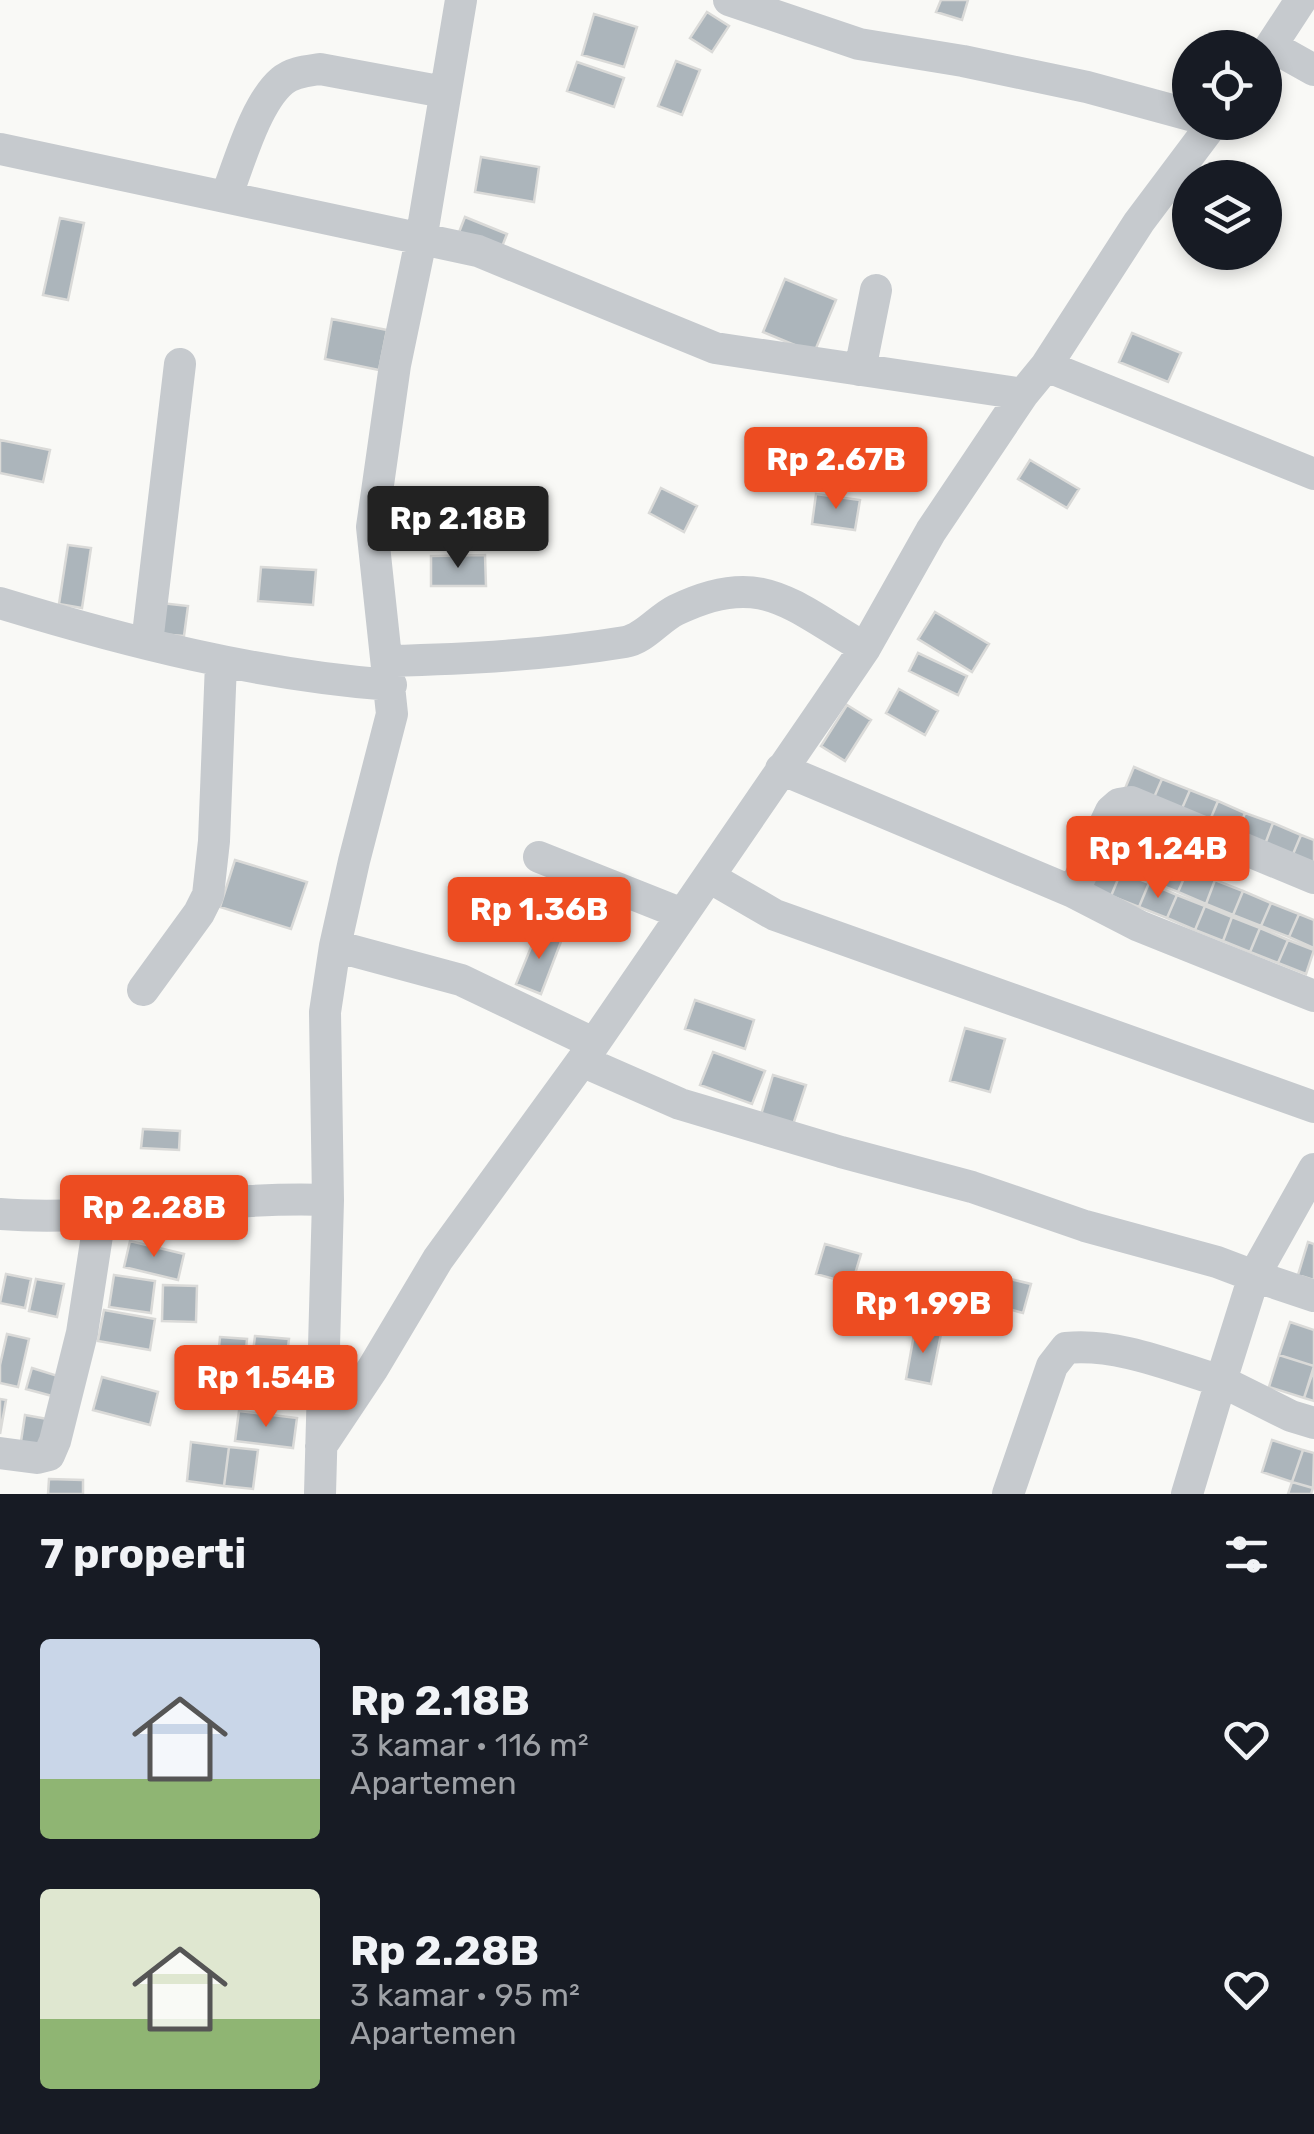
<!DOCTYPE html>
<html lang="id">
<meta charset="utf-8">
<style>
body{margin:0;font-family:Rubik,sans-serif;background:#242831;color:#f1f3f6;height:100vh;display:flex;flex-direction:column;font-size:38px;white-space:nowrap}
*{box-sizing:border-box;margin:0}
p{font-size:32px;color:#9ea1a6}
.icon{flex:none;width:55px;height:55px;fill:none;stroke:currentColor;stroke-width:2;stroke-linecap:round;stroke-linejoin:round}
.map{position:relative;height:1494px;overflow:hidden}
.sheet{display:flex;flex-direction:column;background:#171b24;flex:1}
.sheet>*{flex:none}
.tools{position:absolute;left:1172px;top:30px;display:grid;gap:20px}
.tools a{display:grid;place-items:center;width:110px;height:110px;border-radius:50%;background:#171b24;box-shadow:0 5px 15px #0003;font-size:50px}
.price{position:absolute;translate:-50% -85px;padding:0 22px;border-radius:10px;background:#ed4c21;color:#fff;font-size:32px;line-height:65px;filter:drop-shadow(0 2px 5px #0008)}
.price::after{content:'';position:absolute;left:50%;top:60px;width:30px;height:22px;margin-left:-15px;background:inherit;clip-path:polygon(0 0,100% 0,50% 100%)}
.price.on{background:#222;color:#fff}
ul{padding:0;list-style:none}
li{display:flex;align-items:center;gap:30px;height:250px;padding:0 40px}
li span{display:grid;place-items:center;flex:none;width:280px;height:200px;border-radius:10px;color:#555}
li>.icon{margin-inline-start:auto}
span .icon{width:120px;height:120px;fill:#fffc;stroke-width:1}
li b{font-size:42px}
h2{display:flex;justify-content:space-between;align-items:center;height:120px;padding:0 40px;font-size:42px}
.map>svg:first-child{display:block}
.building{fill:#acb5bb;stroke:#dadad8;stroke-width:2.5}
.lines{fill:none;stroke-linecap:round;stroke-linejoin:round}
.minor{stroke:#c6cace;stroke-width:32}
</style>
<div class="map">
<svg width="1314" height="1494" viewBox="0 0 1314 1494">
<rect width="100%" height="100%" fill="#f9f9f6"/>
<path class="building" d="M 941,0 L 968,0 L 962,20 L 936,12 Z
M 707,12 L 729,26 L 712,52 L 690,38 Z
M 594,14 L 637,27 L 624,67 L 582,55 Z
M 676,61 L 700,70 L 682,115 L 658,106 Z
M 577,62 L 624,78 L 614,107 L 567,91 Z
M 481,157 L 539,167 L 534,202 L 475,192 Z
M 465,217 L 507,234 L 498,257 L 456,240 Z
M 60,218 L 84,223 L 68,300 L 43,295 Z
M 785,279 L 836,300 L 814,353 L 763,332 Z
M 332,319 L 387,330 L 379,370 L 325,359 Z
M 1132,333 L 1181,353 L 1168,382 L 1119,362 Z
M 0,440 L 50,450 L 43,482 L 0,473 Z
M 1030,460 L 1079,489 L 1067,508 L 1018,479 Z
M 661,488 L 697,506 L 684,532 L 649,513 Z
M 816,494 L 860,500 L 855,530 L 812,524 Z
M 68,545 L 91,548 L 82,608 L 59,604 Z
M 485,555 L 486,586 L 431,586 L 431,556 Z
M 261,567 L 316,570 L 313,605 L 258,601 Z
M 161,603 L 188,606 L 184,636 L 159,634 Z
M 935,612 L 989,644 L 972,672 L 918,639 Z
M 918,653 L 967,676 L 958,695 L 909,671 Z
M 899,689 L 938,711 L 925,735 L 886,713 Z
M 847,705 L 871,720 L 845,761 L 821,746 Z
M 1134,767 L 1162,779 L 1152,802 L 1124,791 Z
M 1162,779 L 1190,790 L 1180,813 L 1152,802 Z
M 1190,790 L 1218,801 L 1208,825 L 1180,813 Z
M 1218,801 L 1245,813 L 1236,836 L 1208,825 Z
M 1245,813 L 1273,823 L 1264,847 L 1236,836 Z
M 1273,823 L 1301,835 L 1291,859 L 1264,847 Z
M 1104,835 L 1132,846 L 1122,870 L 1094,859 Z
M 1301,835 L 1314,840 L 1314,868 L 1291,859 Z
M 1132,846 L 1160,858 L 1150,881 L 1122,870 Z
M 1160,858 L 1188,869 L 1178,892 L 1150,881 Z
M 235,860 L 307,882 L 291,929 L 220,907 Z
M 1093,861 L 1121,872 L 1111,896 L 1084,885 Z
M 1188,869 L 1215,880 L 1206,904 L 1178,892 Z
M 1121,872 L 1149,883 L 1139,907 L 1111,896 Z
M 1215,880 L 1243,891 L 1233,915 L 1206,904 Z
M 1149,883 L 1177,895 L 1167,918 L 1139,907 Z
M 1243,891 L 1271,903 L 1261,926 L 1233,915 Z
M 1177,895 L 1205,906 L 1195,930 L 1167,918 Z
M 1271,903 L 1299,914 L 1289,937 L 1261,926 Z
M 1205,906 L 1232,917 L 1223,941 L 1195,930 Z
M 1299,914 L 1314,920 L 1314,948 L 1289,937 Z
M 1232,917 L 1260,928 L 1250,952 L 1223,941 Z
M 1260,928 L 1288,940 L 1278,963 L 1250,952 Z
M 538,930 L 562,939 L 541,994 L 516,984 Z
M 1288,940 L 1314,950 L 1306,974 L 1278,963 Z
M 695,1000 L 754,1020 L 745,1049 L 685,1029 Z
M 965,1028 L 1005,1039 L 990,1092 L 950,1081 Z
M 713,1052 L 765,1071 L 752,1104 L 700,1085 Z
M 773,1075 L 806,1085 L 792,1128 L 760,1118 Z
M 143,1129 L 180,1131 L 179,1150 L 141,1148 Z
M 130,1241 L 184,1254 L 178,1280 L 124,1267 Z
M 1308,1242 L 1314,1244 L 1314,1280 L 1298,1275 Z
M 825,1244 L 861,1254 L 852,1284 L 816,1274 Z
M 6,1274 L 31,1279 L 25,1308 L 0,1303 Z
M 114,1275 L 155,1281 L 151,1313 L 109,1307 Z
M 998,1276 L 1031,1284 L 1023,1313 L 990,1304 Z
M 36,1279 L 64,1284 L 57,1317 L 29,1311 Z
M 163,1285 L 197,1286 L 196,1322 L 162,1321 Z
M 104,1310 L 155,1319 L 150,1350 L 98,1341 Z
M 1290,1322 L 1314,1330 L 1314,1366 L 1279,1355 Z
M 915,1329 L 941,1334 L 931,1384 L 906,1379 Z
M 7,1334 L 29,1339 L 18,1387 L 0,1383 L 0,1365 Z
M 255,1336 L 289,1339 L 285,1372 L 251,1368 Z
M 220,1337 L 247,1339 L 243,1382 L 216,1380 Z
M 1279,1355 L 1314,1366 L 1304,1398 L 1269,1387 Z
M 32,1368 L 58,1376 L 52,1396 L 26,1389 Z
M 1314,1369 L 1314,1401 L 1304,1398 Z
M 102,1377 L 158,1392 L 150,1425 L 93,1410 Z
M 0,1399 L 6,1400 L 0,1434 Z
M 239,1411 L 297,1418 L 293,1448 L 235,1441 Z
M 25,1415 L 53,1420 L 48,1453 L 20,1448 Z
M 1272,1440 L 1303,1450 L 1292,1482 L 1262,1472 Z
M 191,1442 L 229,1447 L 224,1486 L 187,1481 Z
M 229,1447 L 258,1450 L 253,1489 L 224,1486 Z
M 1303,1450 L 1314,1453 L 1313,1488 L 1292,1482 Z
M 49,1479 L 83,1480 L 83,1494 L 48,1494 Z
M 1292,1482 L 1313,1488 L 1311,1494 L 1288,1494 Z"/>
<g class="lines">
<path class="minor" d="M 729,0 L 859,44 L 963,61 L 1087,87 L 1190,115
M 1271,46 L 1314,70
M 1265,55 L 1301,0
M 0,149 L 478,251 L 715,348 L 1023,394
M 226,197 C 239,164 255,104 282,81 C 292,72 307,71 320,69 L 444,92
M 1046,366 L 1314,474
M 860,370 L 876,290
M 0,603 C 128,642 257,675 391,685
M 147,643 L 180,364
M 388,661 C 468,659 546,655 625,642 C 644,639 658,619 676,610 C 762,568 791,606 865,648
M 781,769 L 1073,892 L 1139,926 L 1314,996
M 539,857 L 680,913
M 709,877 L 775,915 L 1314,1107
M 1073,892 L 1111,811 L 1119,804 L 1131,802 L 1314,878
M 335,946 L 461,980 L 593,1043
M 143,990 L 199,913 L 208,895 L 214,841 L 221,663
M 582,1061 L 680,1104 L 841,1152 L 972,1187 L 1085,1226 L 1217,1262 L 1254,1276 L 1221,1381 L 1291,1416 L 1314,1423
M 1314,1169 L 1254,1276 L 1314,1296
M 0,1214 C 110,1223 218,1195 328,1200
M 321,1446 L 373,1368 L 438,1259 L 582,1061 L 825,707 L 865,648 L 931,531 L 1023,394 L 1046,366 L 1139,222 L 1214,122
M 0,1453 L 37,1458 L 49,1455 L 55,1441 L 82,1333 L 100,1216
M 320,1494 L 328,1200 L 325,1012 L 335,946 L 354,861 L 392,714 L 372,527 L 395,365 L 421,240 L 461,0
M 1008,1494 L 1052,1366 L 1066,1348 C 1119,1343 1171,1366 1221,1381 L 1187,1494"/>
</g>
</svg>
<div class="tools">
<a><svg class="icon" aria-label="locate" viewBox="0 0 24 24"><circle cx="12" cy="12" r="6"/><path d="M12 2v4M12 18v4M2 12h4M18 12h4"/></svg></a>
<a><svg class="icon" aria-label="layers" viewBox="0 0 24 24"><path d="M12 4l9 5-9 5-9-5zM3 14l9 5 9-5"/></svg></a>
</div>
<b class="price" style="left:836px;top:512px">Rp 2.67B</b>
<b class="price on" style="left:458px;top:571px">Rp 2.18B</b>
<b class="price" style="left:1158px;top:901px">Rp 1.24B</b>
<b class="price" style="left:539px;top:962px">Rp 1.36B</b>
<b class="price" style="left:154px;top:1260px">Rp 2.28B</b>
<b class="price" style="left:923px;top:1356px">Rp 1.99B</b>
<b class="price" style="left:266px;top:1430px">Rp 1.54B</b>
</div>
<section class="sheet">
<h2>7 properti<svg class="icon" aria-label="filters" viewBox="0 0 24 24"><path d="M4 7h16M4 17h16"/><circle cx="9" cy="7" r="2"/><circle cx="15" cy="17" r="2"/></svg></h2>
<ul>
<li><span style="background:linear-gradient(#c9d6e8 70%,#8fb573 0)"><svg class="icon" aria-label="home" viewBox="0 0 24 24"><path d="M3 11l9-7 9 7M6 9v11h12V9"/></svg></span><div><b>Rp 2.18B</b><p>3 kamar · 116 m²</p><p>Apartemen</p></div><svg class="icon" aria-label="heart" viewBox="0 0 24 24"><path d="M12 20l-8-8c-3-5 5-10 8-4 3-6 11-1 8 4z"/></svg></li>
<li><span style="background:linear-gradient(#dfe7d0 65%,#8fb573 0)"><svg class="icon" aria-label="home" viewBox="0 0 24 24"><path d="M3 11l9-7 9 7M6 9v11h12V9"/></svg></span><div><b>Rp 2.28B</b><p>3 kamar · 95 m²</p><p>Apartemen</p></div><svg class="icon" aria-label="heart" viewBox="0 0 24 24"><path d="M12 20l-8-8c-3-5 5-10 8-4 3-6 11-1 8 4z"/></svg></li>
</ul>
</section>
